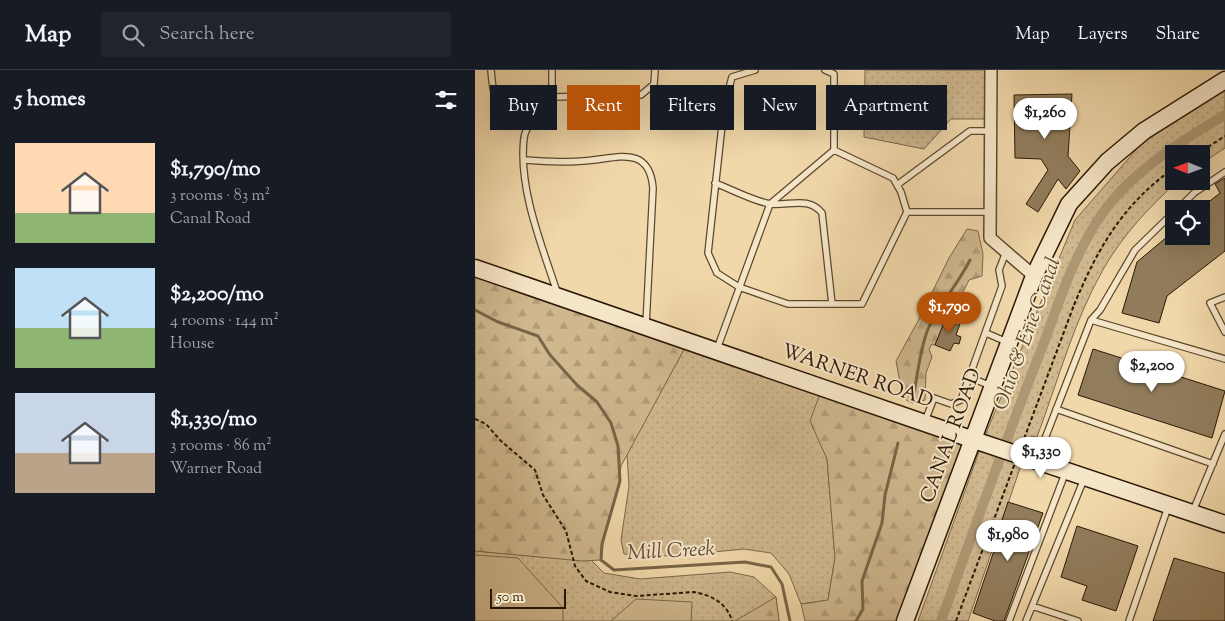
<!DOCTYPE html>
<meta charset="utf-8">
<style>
body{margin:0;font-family:"Sorts Mill Goudy",serif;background:#20242c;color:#f1f3f6;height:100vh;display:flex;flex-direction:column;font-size:19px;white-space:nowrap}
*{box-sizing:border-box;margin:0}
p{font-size:16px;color:#9ea1a6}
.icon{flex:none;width:28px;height:28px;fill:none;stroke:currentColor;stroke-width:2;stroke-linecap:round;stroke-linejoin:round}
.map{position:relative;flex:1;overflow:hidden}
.panel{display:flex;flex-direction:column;background:#171b24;width:475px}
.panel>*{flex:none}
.guide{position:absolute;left:15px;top:15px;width:475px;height:45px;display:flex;gap:10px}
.needle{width:32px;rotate:271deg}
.tools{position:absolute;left:690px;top:75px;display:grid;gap:10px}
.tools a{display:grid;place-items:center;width:45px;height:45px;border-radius:0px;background:#171b24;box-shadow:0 5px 20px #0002;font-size:25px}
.scale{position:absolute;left:15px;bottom:12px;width:76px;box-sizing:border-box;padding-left:5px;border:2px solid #291805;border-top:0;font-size:14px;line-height:18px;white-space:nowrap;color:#291805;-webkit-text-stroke:4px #f6e6c8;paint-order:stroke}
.price{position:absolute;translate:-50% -42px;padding:0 11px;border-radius:18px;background:#fff;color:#222;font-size:16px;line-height:32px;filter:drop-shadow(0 1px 2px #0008)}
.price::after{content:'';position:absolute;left:50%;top:30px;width:15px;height:11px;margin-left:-8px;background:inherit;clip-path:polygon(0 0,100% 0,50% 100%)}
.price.on{background:#b45309;color:#fff}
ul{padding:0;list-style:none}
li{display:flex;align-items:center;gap:15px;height:125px;padding:0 15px}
li span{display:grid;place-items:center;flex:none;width:140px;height:100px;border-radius:0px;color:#555}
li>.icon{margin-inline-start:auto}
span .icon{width:60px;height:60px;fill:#fffc;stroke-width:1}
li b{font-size:21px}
h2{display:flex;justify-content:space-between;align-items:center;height:60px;padding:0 15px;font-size:21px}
.chip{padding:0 18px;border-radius:0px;background:#171b24;box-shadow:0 5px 20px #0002;font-size:18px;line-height:45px}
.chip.on{background:#b45309;color:#fff}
header{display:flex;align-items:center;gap:30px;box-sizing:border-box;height:70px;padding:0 25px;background:#171b24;border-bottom:1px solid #363941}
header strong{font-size:24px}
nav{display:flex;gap:28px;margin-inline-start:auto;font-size:18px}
.search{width:350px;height:45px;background:#20242c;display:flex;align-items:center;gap:12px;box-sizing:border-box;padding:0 18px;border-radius:0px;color:#9ea1a6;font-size:19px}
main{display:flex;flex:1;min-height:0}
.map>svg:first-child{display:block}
.grass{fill:url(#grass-dots);stroke:#7c684a}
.forest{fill:url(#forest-firs);stroke:#7c684a}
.pitch{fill:#cfb78e;stroke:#7c684a}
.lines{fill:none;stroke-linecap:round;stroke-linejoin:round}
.stream{stroke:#786446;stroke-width:3}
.canal{stroke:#ad9772;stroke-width:10}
.building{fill:#917c5b;stroke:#291805}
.lane-casing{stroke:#5b482e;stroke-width:8}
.street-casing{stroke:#5b482e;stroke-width:14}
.secondary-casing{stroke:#291805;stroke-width:19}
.path{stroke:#291805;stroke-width:2;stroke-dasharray:4 2.5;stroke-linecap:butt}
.lane{stroke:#f6e6c8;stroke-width:5.5}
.street{stroke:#f6e6c8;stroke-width:11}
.secondary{stroke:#f6e6c8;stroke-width:16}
.path-bridge{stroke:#291805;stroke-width:2;stroke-dasharray:4 2.5;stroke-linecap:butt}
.labels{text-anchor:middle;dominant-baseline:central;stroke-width:4;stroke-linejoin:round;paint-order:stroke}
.street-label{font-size:20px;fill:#291805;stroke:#f6e6c8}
.water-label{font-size:21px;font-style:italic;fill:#5e4b31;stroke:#f6e6c8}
</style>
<header>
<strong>Map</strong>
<div class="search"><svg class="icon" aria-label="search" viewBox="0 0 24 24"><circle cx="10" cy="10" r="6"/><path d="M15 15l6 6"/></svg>Search here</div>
<nav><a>Map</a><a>Layers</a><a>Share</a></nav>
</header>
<main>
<section class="panel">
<h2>5 homes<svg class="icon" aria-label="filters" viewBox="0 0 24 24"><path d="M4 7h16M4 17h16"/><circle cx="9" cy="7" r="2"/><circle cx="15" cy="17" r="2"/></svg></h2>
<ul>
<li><span style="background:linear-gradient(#ffd9b3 70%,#8fb573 0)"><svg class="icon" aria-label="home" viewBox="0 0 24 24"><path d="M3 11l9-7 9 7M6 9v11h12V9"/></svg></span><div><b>$1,790/mo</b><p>3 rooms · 83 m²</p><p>Canal Road</p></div></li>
<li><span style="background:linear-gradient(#bfe0f5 60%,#8fb573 0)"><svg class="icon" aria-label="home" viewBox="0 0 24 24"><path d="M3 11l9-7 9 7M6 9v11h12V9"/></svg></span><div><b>$2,200/mo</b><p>4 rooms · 144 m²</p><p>House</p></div></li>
<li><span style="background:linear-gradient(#c9d6e8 60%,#b9a48a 0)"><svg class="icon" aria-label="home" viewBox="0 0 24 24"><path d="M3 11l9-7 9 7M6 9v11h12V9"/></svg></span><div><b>$1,330/mo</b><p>3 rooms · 86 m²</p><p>Warner Road</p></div></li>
</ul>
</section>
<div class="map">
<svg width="750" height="551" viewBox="0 0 750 551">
<defs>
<pattern id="grass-dots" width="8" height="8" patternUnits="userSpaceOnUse" patternTransform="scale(1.25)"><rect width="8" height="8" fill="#cfb78e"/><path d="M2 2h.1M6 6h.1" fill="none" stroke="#b29d79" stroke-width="1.8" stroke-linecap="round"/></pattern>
<pattern id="forest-firs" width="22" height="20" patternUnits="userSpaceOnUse" patternTransform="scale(1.25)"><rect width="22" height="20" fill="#cfb78e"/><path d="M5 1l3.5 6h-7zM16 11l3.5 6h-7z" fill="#b29d79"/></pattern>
</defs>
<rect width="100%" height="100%" fill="#f1d8aa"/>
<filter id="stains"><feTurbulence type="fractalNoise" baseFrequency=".004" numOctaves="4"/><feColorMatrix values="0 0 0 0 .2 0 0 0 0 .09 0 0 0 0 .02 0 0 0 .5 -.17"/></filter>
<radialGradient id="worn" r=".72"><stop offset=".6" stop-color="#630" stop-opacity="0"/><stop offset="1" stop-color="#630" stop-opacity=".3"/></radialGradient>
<path class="grass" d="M 390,0 L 516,0 L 516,49 L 476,49 L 449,79 L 389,67 Z
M 750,19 L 750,78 L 726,94 L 726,84 L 699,84 L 699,111 L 703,111 C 674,137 648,165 629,198 C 599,250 583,311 562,367 L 556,366 L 493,551 L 443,551 L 509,368 L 600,150 L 667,73 Z
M 213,272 L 347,318 L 336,351 L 352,389 L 360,488 L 353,530 L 326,534 L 314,504 L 296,483 L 269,479 L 197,486 L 149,484 L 146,470 L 154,416 L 152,384 Z
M 0,335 L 107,491 L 116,490 L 129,503 L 165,509 L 255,502 L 279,507 L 301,527 L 304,551 L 0,551 L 0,481 L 92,489 Z"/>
<path class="forest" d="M 492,159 L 503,161 L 508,184 L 507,206 L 494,210 L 480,238 L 475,238 L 460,275 L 457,274 L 454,279 L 457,287 L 451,303 L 450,330 L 437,333 L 428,328 L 421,291 L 443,251 L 474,188 Z
M 0,198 L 213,272 L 146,396 C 144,428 128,457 126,490 L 107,491 L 0,481 Z
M 347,318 L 499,370 L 430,551 L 330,551 L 326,534 L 353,530 L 360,488 L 352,389 L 335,351 Z
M 301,527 L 304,551 L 260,551 Z"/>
<path class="pitch" d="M 0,485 L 43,488 L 88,538 L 88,551 L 0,551 Z
M 161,529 L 217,532 L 216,551 L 136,551 Z"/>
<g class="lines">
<path class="stream" d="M 0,240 L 23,252 L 63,266 L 75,285 L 102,315 L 122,332 L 136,353 L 143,376 L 145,411 L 127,474 L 126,490 L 139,500 L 270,492 L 296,497 L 307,514 L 315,551
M 439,323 C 443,302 445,279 453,259 C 464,235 483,214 495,190
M 381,551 L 388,539 L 387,511 L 407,453 L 410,425 L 423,373"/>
<path class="canal" d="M 466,551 C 499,460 531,368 567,278 C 584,232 599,184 627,144 C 657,101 706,71 750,45"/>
</g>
<path class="building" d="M 270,20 L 339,20 L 339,50 L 270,48 Z
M 597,24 L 593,86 L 605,101 L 591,119 L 583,109 L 563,142 L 551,134 L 573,100 L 566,89 L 540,88 L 539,25 Z
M 750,108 L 750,181 L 692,226 L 684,253 L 647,243 L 662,192 L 699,161 L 699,166 L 726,166 L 726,138 L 745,123 L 740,114 Z
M 472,245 L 486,251 L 481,265 L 486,267 L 484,274 L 479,273 L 475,281 L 460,275 Z
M 618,279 L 750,321 L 737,368 L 603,325 Z
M 533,432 L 568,443 L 529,551 L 520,551 L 498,543 L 529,451 L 527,450 Z
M 602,456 L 663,476 L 641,541 L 607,530 L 612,516 L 586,507 Z
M 699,488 L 750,503 L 750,551 L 678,551 Z"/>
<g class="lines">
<g class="lane-casing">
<path id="lane" d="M 16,0 C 19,38 23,38 58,51
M 77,0 L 77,27 C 68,34 50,57 49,68 C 43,118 67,176 82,222
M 280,0 L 257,7 L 249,37 L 233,183 L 242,203 L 264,217 L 313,234 L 387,234 L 432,142 L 426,122 L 418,108 L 359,80 L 359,4 L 350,0
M 77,27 L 166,25 L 179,14 L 180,0
M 49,90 C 69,91 89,93 108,91 C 138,90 174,72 178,118 L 171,255
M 240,113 C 256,119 280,132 296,134 C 314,136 334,126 347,143 L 357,234
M 422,115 L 495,61 L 516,61
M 703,139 L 719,123 L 750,102
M 432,142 L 515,142
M 750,227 L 735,233 L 750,262
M 616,250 L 750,289
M 511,263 L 532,272
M 242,279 L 295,134 L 359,80
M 494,307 L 516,316
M 581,339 L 738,394
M 450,351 L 459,328 L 476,334 L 486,330 L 527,216 L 524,200 L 531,182
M 562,389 L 616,250 L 625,240 L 660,180 L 699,142
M 718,441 L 750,364
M 557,536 L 603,551
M 534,551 L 591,401
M 551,551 L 609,409
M 654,551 L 693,437"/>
</g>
<g class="street-casing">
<path id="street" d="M 516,0 L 515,168 L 559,206"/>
</g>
<g class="secondary-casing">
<path id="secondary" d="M 0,198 L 499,370 L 750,454
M 430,551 L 559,206 L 594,134 L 632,92 L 669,61 L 750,10"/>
</g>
<path class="path" d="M 722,84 L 750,66
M 599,235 C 623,178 647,135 699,98
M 0,349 L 11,354 L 26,371 L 60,400 L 68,425 L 91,461 L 100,496 L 111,511 L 135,522 L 161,526 L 219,522 C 236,525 252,533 257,551"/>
<use href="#lane" class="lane"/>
<use href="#street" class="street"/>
<use href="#secondary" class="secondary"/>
<path class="path-bridge" d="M 481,551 L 599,235"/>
</g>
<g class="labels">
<g class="street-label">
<text transform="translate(382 307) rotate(19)">WARNER ROAD</text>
<text transform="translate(477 366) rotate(-70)">CANAL ROAD</text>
</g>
<g class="water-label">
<text transform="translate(553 264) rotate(-70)">Ohio &amp; Erie Canal</text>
<text transform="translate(196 482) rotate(-3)">Mill Creek</text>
</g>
</g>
<rect width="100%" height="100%" filter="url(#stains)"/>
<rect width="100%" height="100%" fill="url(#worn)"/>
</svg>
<div class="tools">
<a><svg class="needle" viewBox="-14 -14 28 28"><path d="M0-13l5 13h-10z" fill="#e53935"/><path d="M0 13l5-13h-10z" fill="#9ea1a6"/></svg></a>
<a><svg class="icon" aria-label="locate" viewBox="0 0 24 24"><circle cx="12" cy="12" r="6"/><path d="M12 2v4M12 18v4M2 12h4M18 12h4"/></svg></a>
</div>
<div class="scale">50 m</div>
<b class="price" style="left:570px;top:70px">$1,260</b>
<b class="price on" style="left:474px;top:264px">$1,790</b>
<b class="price" style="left:677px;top:323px">$2,200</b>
<b class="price" style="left:566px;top:409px">$1,330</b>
<b class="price" style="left:533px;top:492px">$1,980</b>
<div class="guide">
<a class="chip">Buy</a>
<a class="chip on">Rent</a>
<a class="chip">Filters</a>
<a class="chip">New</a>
<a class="chip">Apartment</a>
</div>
</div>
</main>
